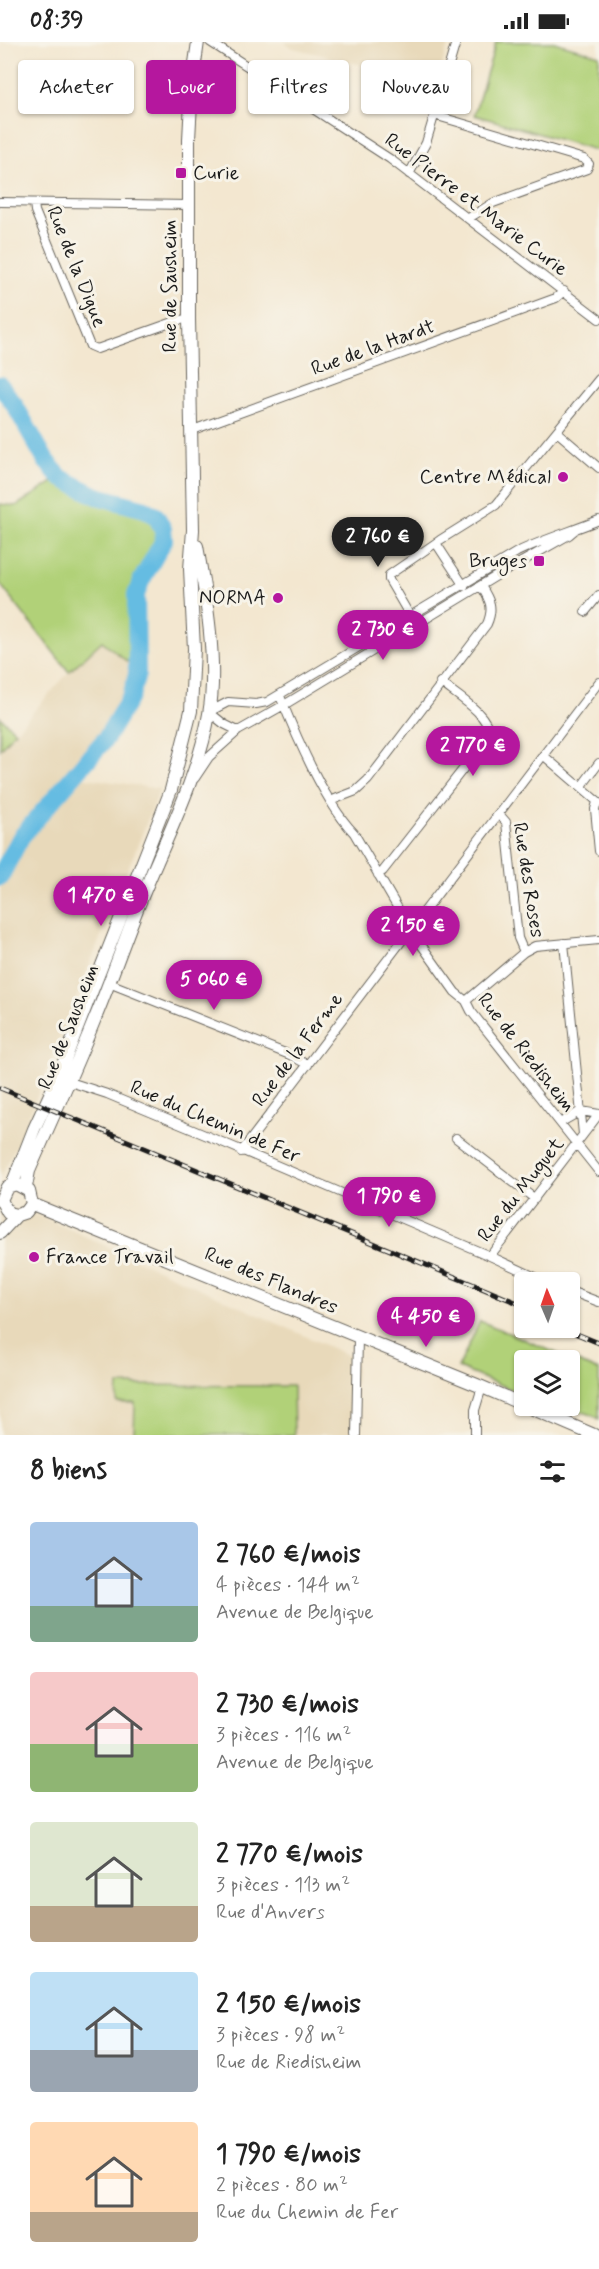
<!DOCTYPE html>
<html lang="fr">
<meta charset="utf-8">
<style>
body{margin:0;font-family:Mynerve,sans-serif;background:#f6f6f6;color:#222;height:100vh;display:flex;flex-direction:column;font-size:22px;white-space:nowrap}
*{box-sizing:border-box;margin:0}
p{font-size:20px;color:#767676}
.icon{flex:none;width:33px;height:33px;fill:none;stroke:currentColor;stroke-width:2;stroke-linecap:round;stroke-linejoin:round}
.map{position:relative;height:1393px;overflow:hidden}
.details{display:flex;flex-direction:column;background:#fff;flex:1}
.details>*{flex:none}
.banner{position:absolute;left:18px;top:18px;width:564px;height:54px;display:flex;gap:12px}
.needle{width:39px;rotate:358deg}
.tools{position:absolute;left:514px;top:1230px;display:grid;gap:12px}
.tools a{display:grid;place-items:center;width:66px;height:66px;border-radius:6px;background:#fff;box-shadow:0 2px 4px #0004;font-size:30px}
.price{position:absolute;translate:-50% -51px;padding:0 14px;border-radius:21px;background:#b5179e;color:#fff;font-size:20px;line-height:39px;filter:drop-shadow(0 2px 3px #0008)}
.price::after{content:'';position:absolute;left:50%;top:36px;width:18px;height:14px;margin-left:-9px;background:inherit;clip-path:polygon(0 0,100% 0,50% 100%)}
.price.selected{background:#222;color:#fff}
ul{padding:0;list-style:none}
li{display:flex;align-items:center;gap:18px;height:150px;padding:0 30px}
li span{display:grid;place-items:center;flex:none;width:168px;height:120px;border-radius:6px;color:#555}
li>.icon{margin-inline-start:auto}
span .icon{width:72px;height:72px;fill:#fffc;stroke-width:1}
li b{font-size:26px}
h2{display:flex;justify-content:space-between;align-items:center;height:72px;padding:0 30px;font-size:26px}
.pill{padding:0 21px;border-radius:6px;background:#fff;box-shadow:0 2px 4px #0004;font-size:21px;line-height:54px}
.pill.selected{background:#b5179e;color:#fff}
.status{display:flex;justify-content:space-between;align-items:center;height:42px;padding:0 30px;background:#fff;direction:ltr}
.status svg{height:16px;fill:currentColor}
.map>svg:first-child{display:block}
.built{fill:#e8d9ba}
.green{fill:#b1d178;stroke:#66764a;stroke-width:1.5}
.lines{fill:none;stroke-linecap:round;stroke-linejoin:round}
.river{stroke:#65bce2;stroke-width:18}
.street-casing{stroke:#67635b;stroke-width:10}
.secondary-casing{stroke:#67635b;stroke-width:14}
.street{stroke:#fff;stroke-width:8}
.secondary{stroke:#fff;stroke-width:12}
.rail-casing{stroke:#1c1c1c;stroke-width:5}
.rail{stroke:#f7f3e8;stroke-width:3;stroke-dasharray:9;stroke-linecap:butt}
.poi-dot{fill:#b5179e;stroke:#f7f3e8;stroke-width:2}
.labels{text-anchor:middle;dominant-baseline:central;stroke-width:6;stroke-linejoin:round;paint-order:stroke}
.poi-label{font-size:20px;fill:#1c1c1c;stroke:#f7f3e8;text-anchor:end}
.street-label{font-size:20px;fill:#1c1c1c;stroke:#f7f3e8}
</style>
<div class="status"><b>08:39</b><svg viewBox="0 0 49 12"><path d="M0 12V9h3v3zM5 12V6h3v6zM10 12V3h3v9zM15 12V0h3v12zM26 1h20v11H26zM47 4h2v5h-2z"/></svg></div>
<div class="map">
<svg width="599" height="1393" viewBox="0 0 599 1393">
<rect width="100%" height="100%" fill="#f7f3e8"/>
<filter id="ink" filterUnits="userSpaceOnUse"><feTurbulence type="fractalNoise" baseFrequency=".0167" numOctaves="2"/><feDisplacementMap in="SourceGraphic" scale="12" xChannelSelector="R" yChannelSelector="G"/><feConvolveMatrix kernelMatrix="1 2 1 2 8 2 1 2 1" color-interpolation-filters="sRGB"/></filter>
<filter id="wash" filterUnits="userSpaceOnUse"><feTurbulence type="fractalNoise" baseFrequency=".008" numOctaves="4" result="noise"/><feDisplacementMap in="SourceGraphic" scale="24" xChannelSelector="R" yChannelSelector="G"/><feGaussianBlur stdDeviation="1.35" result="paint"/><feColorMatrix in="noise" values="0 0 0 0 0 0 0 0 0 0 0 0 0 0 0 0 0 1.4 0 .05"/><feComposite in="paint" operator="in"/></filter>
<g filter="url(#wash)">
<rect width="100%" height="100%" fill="#f3e7d0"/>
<path class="built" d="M 284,0 L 449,0 L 436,41 L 293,6 Z
M 102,598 L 136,627 L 80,735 L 160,747 L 20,1096 L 0,1136 L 0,707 L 69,630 Z
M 0,1164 L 40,1174 L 356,1317 L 355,1393 L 0,1393 Z"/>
<path class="green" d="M 496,0 L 554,0 L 599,13 L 599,109 L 474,73 Z
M 56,438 L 96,457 L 149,477 L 159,497 L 131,551 L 136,627 L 102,599 L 69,630 L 0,542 L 0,462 L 16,464 Z
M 0,675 L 15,689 L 0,707 Z
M 480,1279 L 599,1329 L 599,1377 C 586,1367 567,1370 552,1364 L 570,1364 L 570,1318 L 525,1318 L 525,1353 L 458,1326 Z
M 118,1343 L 293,1344 L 294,1393 L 134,1393 L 135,1361 L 117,1361 Z"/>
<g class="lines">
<path class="river" d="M 0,343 L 14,362 L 46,419 L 61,436 L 97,454 L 145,467 L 156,474 L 163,487 L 164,498 L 141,539 L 136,553 L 137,632 L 131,654 L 106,696 L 21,795 L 0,835"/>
</g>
</g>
<g filter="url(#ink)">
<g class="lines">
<g class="street-casing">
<path id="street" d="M 210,0 L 390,117 L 599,277
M 434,73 L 584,117 L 589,122 L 587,127 L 493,161 L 469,176
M 409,132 L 426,101 L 456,0
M 0,160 L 189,163
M 34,161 L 35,169 L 90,304 L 97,307 L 179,278 L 189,277
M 190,389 L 556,256 L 564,249
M 557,390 L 599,426
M 436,501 L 464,544
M 585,570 L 599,553
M 410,574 L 389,538 L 389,533 L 440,498 L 496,463 L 599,337
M 280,654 C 296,694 324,760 354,791 L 410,887 L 455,950 L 466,959 L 471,969 L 599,1130
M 209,670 L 228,660 L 256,662 L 267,660 L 517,510 C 544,497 572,489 599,478
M 209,670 L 224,682 L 238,689
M 543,713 L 599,761
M 195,736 L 209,715 L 238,689 L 284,663 L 493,536 L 569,493 L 576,487
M 581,745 L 599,721
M 330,759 L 356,749 L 368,738 L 487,582 C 494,566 490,558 481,544
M 597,760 L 595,767 L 599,809
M 499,772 L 506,780 L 518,896 L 524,910
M 378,833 L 383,829 L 489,694 C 491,673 456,653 440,640
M 564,901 L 583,1092
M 109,941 L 290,1013 L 308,1023
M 466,959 L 524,910 L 535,904 L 599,898
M 67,1039 L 107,1052 L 229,1103 L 490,1214 L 546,1240
M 560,1081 L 581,1069 L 599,1072
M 456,1096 L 535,1157
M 241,1110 L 599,640
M 490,1214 L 599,1072
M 570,1249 L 599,1260
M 356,1393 L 358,1296
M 475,1393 L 475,1368 L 482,1345"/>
</g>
<g class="secondary-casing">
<path id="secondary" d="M 12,1143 L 34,1087 L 58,1035 L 171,748 L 191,669 L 194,607 L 190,527 L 193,488 L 189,277 L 189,97 L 192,42 L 198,0
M 26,1145 L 29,1129 C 51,1079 74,1029 94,979 C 111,938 125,896 142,855 C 166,796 198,736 209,672 C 218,622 206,554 197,504
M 32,1162 L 482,1345 L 594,1393
M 0,1191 L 17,1173 L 26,1170 L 32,1162 L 29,1149 L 16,1142 L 7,1145 L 1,1158 L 8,1171 L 17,1173"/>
</g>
<use href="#street" class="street"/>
<use href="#secondary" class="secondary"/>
<g class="rail-casing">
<path id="rail" d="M 0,1046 L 525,1264
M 562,1286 L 599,1301"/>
</g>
<use href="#rail" class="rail"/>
</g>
</g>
<g class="poi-dot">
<rect x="175" y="125" width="12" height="12" rx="3"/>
<circle cx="563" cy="435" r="6"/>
<rect x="533" y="513" width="12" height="12" rx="3"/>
<circle cx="278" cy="556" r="6"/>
<circle cx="34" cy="1215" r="6"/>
</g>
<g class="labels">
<g class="poi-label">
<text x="193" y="131" text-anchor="start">Curie</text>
<text x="551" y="435">Centre Médical</text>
<text x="527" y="519">Bruges</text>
<text x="266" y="556">NORMA</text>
<text x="46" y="1215" text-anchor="start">France Travail</text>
</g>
<g class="street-label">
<text transform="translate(476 163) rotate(37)">Rue Pierre et Marie Curie</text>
<text transform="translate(76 225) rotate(68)">Rue de la Digue</text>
<text transform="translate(170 244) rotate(-90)">Rue de Sausheim</text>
<text transform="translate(373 306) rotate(-20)">Rue de la Hardt</text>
<text transform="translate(528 838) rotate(81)">Rue des Roses</text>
<text transform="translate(69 985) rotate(-68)">Rue de Sausheim</text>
<text transform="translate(298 1008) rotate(-53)">Rue de la Ferme</text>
<text transform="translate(526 1011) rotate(52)">Rue de Riedisheim</text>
<text transform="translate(215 1080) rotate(23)">Rue du Chemin de Fer</text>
<text transform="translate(521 1148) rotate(-52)">Rue du Muguet</text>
<text transform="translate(271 1239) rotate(23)">Rue des Flandres</text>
</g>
</g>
</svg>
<div class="tools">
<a><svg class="needle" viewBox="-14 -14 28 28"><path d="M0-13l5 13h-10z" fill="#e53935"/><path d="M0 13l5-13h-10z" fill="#767676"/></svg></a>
<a><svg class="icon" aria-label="layers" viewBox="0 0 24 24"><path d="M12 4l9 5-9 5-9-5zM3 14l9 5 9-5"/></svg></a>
</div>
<b class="price selected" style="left:378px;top:526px">2 760 €</b>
<b class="price" style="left:383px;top:619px">2 730 €</b>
<b class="price" style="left:473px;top:735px">2 770 €</b>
<b class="price" style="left:101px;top:885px">1 470 €</b>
<b class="price" style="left:413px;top:915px">2 150 €</b>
<b class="price" style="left:214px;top:969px">5 060 €</b>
<b class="price" style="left:389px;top:1186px">1 790 €</b>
<b class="price" style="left:426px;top:1306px">4 450 €</b>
<div class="banner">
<a class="pill">Acheter</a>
<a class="pill selected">Louer</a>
<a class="pill">Filtres</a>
<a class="pill">Nouveau</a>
</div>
</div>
<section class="details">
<h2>8 biens<svg class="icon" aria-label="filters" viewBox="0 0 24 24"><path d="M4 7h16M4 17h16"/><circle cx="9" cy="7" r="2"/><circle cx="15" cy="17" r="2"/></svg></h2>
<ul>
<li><span style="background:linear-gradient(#a9c7e8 70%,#7fa58c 0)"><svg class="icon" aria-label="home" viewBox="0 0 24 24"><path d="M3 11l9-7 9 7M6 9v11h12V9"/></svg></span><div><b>2 760 €/mois</b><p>4 pièces · 144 m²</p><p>Avenue de Belgique</p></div></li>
<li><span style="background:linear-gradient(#f6c9c9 60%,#8fb573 0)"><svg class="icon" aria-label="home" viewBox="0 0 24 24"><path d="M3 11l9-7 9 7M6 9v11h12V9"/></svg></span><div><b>2 730 €/mois</b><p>3 pièces · 116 m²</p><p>Avenue de Belgique</p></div></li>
<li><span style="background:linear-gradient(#dfe7d0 70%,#b9a48a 0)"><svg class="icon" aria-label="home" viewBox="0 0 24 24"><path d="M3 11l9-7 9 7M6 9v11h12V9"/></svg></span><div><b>2 770 €/mois</b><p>3 pièces · 113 m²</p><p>Rue d'Anvers</p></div></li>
<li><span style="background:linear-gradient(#bfe0f5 65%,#9aa5b1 0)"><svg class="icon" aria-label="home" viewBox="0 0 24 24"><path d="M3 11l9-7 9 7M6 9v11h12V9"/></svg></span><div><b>2 150 €/mois</b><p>3 pièces · 98 m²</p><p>Rue de Riedisheim</p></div></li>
<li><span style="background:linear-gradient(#ffd9b3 75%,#b9a48a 0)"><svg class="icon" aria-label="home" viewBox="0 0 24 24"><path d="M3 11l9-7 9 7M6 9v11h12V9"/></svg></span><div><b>1 790 €/mois</b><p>2 pièces · 80 m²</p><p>Rue du Chemin de Fer</p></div></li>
</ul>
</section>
